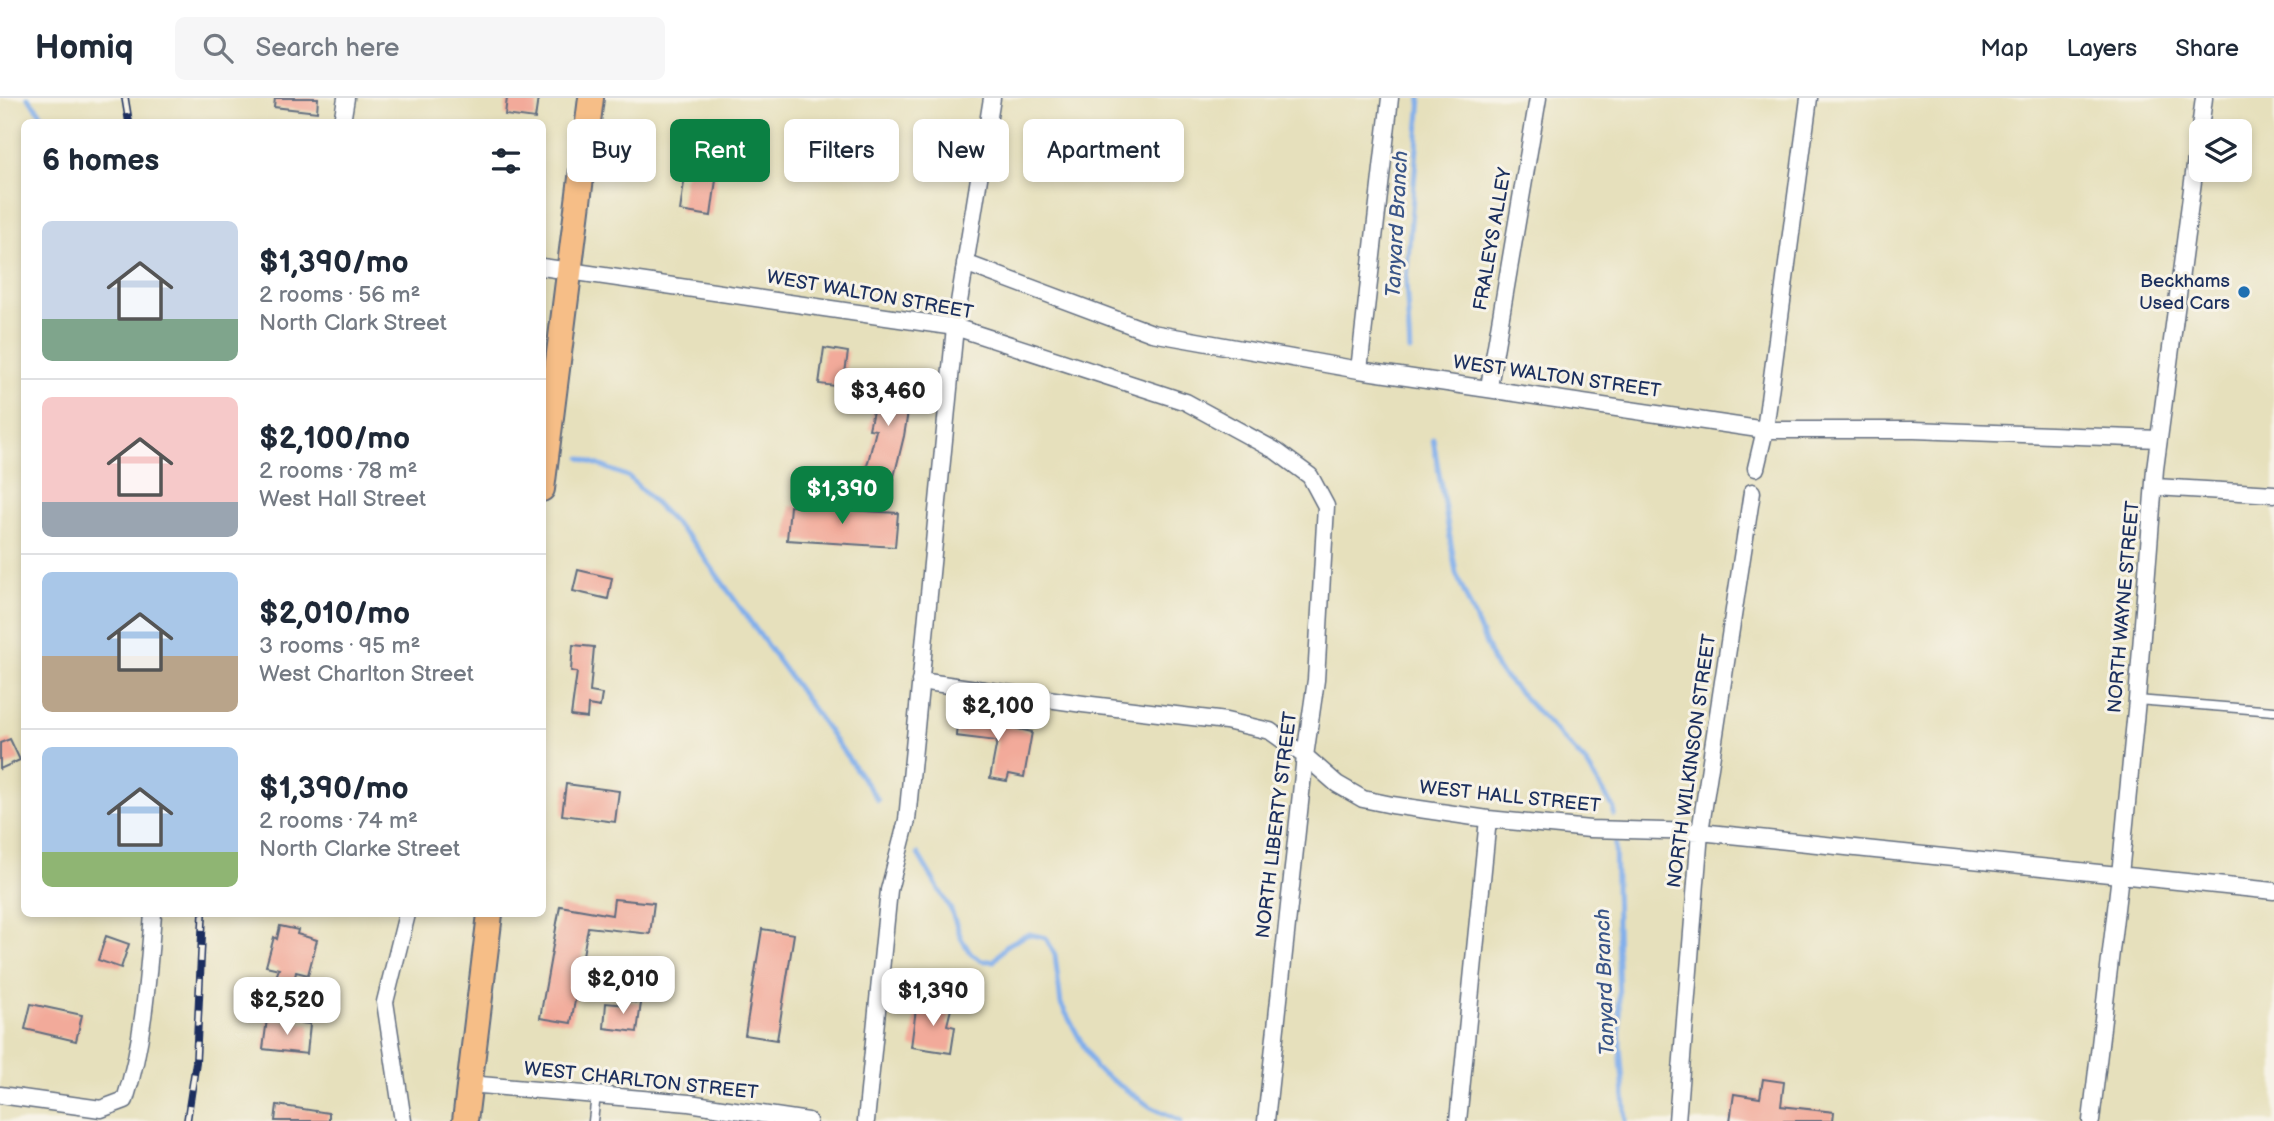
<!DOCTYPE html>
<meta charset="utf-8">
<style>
body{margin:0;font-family:"Balsamiq Sans",sans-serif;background:#f6f6f7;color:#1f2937;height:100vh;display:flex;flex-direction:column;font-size:26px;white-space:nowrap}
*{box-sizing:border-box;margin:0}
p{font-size:23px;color:#747a83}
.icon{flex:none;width:38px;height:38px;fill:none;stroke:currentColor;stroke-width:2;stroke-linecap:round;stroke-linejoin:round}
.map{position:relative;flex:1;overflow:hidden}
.side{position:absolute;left:21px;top:21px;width:525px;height:798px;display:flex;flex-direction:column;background:#fff;border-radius:10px;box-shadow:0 4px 10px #0003}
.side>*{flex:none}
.banner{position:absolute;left:567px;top:21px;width:665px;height:63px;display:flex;gap:14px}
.tools{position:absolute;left:2189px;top:21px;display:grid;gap:14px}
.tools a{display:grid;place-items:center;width:63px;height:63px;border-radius:10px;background:#fff;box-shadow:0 4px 10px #0003;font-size:35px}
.price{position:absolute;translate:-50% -60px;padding:0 16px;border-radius:14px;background:#fff;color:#222;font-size:23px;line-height:46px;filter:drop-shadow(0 2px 4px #0008)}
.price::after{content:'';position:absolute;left:50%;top:42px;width:21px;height:16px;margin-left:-10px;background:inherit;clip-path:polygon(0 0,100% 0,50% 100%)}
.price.on{background:#0b8043;color:#fff}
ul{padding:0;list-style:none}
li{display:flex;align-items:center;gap:21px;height:175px;padding:0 21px}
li+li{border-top:2px solid #e0e1e3}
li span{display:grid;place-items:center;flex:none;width:196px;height:140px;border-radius:10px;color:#555}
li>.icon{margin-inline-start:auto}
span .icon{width:84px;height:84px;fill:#fffc;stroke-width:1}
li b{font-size:30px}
h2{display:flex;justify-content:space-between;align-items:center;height:84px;padding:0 21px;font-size:30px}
.chip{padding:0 24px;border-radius:10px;background:#fff;box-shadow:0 4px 10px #0003;font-size:24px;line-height:63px}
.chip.on{background:#0b8043;color:#fff}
header{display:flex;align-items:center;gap:42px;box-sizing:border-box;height:98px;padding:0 35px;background:#fff;border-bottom:2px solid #e0e1e3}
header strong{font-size:33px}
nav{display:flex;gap:38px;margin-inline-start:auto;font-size:24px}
.search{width:490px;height:63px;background:#f6f6f7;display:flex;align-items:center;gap:18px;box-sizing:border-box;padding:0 24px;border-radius:10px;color:#747a83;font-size:26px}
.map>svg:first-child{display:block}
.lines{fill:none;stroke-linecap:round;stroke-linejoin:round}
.stream{stroke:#81afeb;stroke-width:5}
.building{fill:#f2aa9a}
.lane-casing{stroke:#626d7f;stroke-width:11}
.street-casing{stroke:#626d7f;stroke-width:19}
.primary-casing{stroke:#626d7f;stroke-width:28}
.lane{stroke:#fff;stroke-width:8}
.street{stroke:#fff;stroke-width:16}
.primary{stroke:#f6be87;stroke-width:24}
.rail-casing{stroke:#1b2f5e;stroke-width:8}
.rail{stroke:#f7f3e8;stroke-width:5;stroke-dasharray:16;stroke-linecap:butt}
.poi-dot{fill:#1f6fb2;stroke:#f7f3e8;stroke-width:2.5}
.labels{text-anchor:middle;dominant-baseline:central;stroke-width:6;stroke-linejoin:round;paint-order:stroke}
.street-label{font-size:19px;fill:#1b2f5e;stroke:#f7f3e8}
.poi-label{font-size:19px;fill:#1b2f5e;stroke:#f7f3e8;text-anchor:end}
.water-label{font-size:21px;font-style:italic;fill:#3a5588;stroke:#f7f3e8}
</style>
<header>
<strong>Homiq</strong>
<div class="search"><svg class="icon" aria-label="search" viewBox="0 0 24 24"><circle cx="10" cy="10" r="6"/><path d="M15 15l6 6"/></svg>Search here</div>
<nav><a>Map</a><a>Layers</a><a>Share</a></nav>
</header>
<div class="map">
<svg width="2274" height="1023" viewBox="0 0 2274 1023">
<rect width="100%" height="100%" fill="#f7f3e8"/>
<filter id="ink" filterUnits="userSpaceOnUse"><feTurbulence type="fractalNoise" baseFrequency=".0143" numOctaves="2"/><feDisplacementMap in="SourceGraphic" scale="14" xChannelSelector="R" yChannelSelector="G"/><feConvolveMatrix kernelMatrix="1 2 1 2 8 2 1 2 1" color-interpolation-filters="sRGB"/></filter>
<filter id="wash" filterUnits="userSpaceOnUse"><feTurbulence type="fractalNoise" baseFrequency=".00686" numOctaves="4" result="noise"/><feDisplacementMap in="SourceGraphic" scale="28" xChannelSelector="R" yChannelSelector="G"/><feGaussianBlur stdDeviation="1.57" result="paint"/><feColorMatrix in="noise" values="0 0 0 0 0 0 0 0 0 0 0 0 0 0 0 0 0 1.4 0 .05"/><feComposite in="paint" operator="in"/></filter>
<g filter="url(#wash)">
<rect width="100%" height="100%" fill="#e6e0bc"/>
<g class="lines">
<path class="stream" d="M 28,0 L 48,24
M 1410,253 L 1406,184 L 1421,0
M 1433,341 L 1456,475 L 1496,570 L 1586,665 L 1614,711 L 1614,717
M 581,360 L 629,379 L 694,445 L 878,702
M 1615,745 L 1620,949 L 1626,1023
M 918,756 L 951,812 L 961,840 L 971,856 L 982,863 L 994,863 L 1007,847 L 1029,836 L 1046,840 L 1055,857 L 1061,906 L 1096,971 L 1151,1009 L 1181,1023"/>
</g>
<g id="blocks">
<path class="building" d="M 275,0 L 318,0 L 317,14 L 274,9 Z
M 507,0 L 538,0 L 535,21 L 505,17 Z
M 687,63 L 718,67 L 711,118 L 680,113 Z
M 824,250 L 848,254 L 843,289 L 819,286 Z
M 881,277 L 913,284 L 904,338 L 892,387 L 864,380 L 876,332 L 869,331 Z
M 827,405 L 848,407 L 848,412 L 898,415 L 895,449 L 787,442 L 790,408 L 826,410 Z
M 578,472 L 612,480 L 608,501 L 573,493 Z
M 573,547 L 594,549 L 590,594 L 602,596 L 600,609 L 588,607 L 587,620 L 571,618 L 577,574 L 571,573 Z
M 958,613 L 984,615 L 983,623 L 1032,634 L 1024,679 L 1009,676 L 1007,683 L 990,680 L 997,643 L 956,638 Z
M 10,641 L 20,662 L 0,671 L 0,645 Z
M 566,686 L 619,693 L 615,724 L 562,717 Z
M 614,801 L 654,805 L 650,836 L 588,829 L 571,925 L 540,920 L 560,808 L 612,817 Z
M 280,828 L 298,832 L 297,836 L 317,842 L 308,877 L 296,874 L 294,884 L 276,879 L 279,871 L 266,868 L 274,839 L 277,841 Z
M 762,831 L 794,836 L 777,942 L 745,937 Z
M 106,838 L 129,846 L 121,870 L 98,862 Z
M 626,903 L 641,905 L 637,934 L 604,930 L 606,905 L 626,907 Z
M 917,903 L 951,911 L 947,927 L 955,929 L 951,955 L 911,949 Z
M 31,906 L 82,917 L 76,943 L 25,931 Z
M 267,921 L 310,926 L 307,956 L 263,951 Z
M 1763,981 L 1784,984 L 1781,1008 L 1834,1014 L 1833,1023 L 1730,1023 L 1734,996 L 1760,1000 Z
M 277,1007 L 329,1015 L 329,1023 L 275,1023 Z"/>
</g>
</g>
<g filter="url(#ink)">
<use href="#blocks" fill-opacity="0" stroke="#626d7f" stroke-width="2"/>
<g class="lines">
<g class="lane-casing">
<path id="lane" d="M 2137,602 L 2274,613
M 593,1023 L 596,997"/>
</g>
<g class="street-casing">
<path id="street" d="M 342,24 L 346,0
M 965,165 L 1152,235 L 1359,272 L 1765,332 L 1914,332 L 2159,341
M 542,169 L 955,229 L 1186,304 L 1276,353 L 1310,378 L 1326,408 L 1316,582 L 1305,658 L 1266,1023
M 1359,272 L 1390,0
M 1489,289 L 1538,0
M 1756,370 L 1765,332 L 1809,0
M 2155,389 L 2274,396
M 920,583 L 1083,606 L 1226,623 L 1270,633 L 1305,658 L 1337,686 L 1363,701 L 1392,707 L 1488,721 L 1590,731 L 1700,734 L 2274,793
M 469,986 L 689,1005 L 808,1023
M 0,997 L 101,1011 L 125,1002 C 144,943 148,877 153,816
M 403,1023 L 385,904 L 407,816
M 866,1023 L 889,792 L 907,722 L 955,229 L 992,0
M 1458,1023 L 1488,721
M 1677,1023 L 1700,734 L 1752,394
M 2091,1023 L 2120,777 L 2137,602 L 2155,371 L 2204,0"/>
</g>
<g class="primary-casing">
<path id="primary" d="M 542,391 L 591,0
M 465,1023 L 490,816"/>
</g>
<use href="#lane" class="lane"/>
<use href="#street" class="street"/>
<use href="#primary" class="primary"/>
<g class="rail-casing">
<path id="rail" d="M 125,0 L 129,24
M 187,1023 L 196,964 L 203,816"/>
</g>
<use href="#rail" class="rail"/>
</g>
</g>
<circle class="poi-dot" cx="2244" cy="194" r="7"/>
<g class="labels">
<g class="street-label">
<text transform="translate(1493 141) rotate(-80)">FRALEYS ALLEY</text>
<text transform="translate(870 197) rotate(10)">WEST WALTON STREET</text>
<text transform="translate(1557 279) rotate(8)">WEST WALTON STREET</text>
<text transform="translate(2124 509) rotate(-85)">NORTH WAYNE STREET</text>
<text transform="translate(1692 663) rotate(-82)">NORTH WILKINSON STREET</text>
<text transform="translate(1510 699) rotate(6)">WEST HALL STREET</text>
<text transform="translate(1277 727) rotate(-83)">NORTH LIBERTY STREET</text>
<text transform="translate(641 983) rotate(6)">WEST CHARLTON STREET</text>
</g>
<g class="poi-label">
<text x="2230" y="183">Beckhams<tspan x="2230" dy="22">Used Cars</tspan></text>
</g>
<g class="water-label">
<text transform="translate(1397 126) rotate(-87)">Tanyard Branch</text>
<text transform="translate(1605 884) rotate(-92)">Tanyard Branch</text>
</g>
</g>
</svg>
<div class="tools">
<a><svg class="icon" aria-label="layers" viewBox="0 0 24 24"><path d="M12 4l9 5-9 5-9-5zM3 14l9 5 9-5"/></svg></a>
</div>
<b class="price" style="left:888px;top:330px">$3,460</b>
<b class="price on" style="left:842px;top:428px">$1,390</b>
<b class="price" style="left:998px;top:645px">$2,100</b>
<b class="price" style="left:623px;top:918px">$2,010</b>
<b class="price" style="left:933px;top:930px">$1,390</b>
<b class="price" style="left:287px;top:939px">$2,520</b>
<div class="banner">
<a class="chip">Buy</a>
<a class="chip on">Rent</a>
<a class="chip">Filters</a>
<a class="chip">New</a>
<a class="chip">Apartment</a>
</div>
<section class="side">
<h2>6 homes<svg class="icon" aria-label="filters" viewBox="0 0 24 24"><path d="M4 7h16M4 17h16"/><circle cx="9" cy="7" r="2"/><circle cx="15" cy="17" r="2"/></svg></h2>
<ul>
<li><span style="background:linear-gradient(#c9d6e8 70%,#7fa58c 0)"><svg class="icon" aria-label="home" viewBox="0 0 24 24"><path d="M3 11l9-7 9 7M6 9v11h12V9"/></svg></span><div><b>$1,390/mo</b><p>2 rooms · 56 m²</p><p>North Clark Street</p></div></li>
<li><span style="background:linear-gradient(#f6c9c9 75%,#9aa5b1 0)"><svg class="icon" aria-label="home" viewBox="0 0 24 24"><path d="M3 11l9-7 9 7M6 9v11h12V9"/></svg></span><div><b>$2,100/mo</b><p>2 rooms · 78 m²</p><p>West Hall Street</p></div></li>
<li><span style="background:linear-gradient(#a9c7e8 60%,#b9a48a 0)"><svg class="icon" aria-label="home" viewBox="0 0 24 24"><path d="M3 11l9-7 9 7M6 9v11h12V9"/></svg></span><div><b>$2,010/mo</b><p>3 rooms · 95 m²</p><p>West Charlton Street</p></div></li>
<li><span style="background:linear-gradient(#a9c7e8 75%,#8fb573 0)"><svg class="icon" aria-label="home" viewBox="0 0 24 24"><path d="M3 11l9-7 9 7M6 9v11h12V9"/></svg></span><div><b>$1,390/mo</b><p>2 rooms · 74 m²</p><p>North Clarke Street</p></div></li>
</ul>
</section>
</div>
